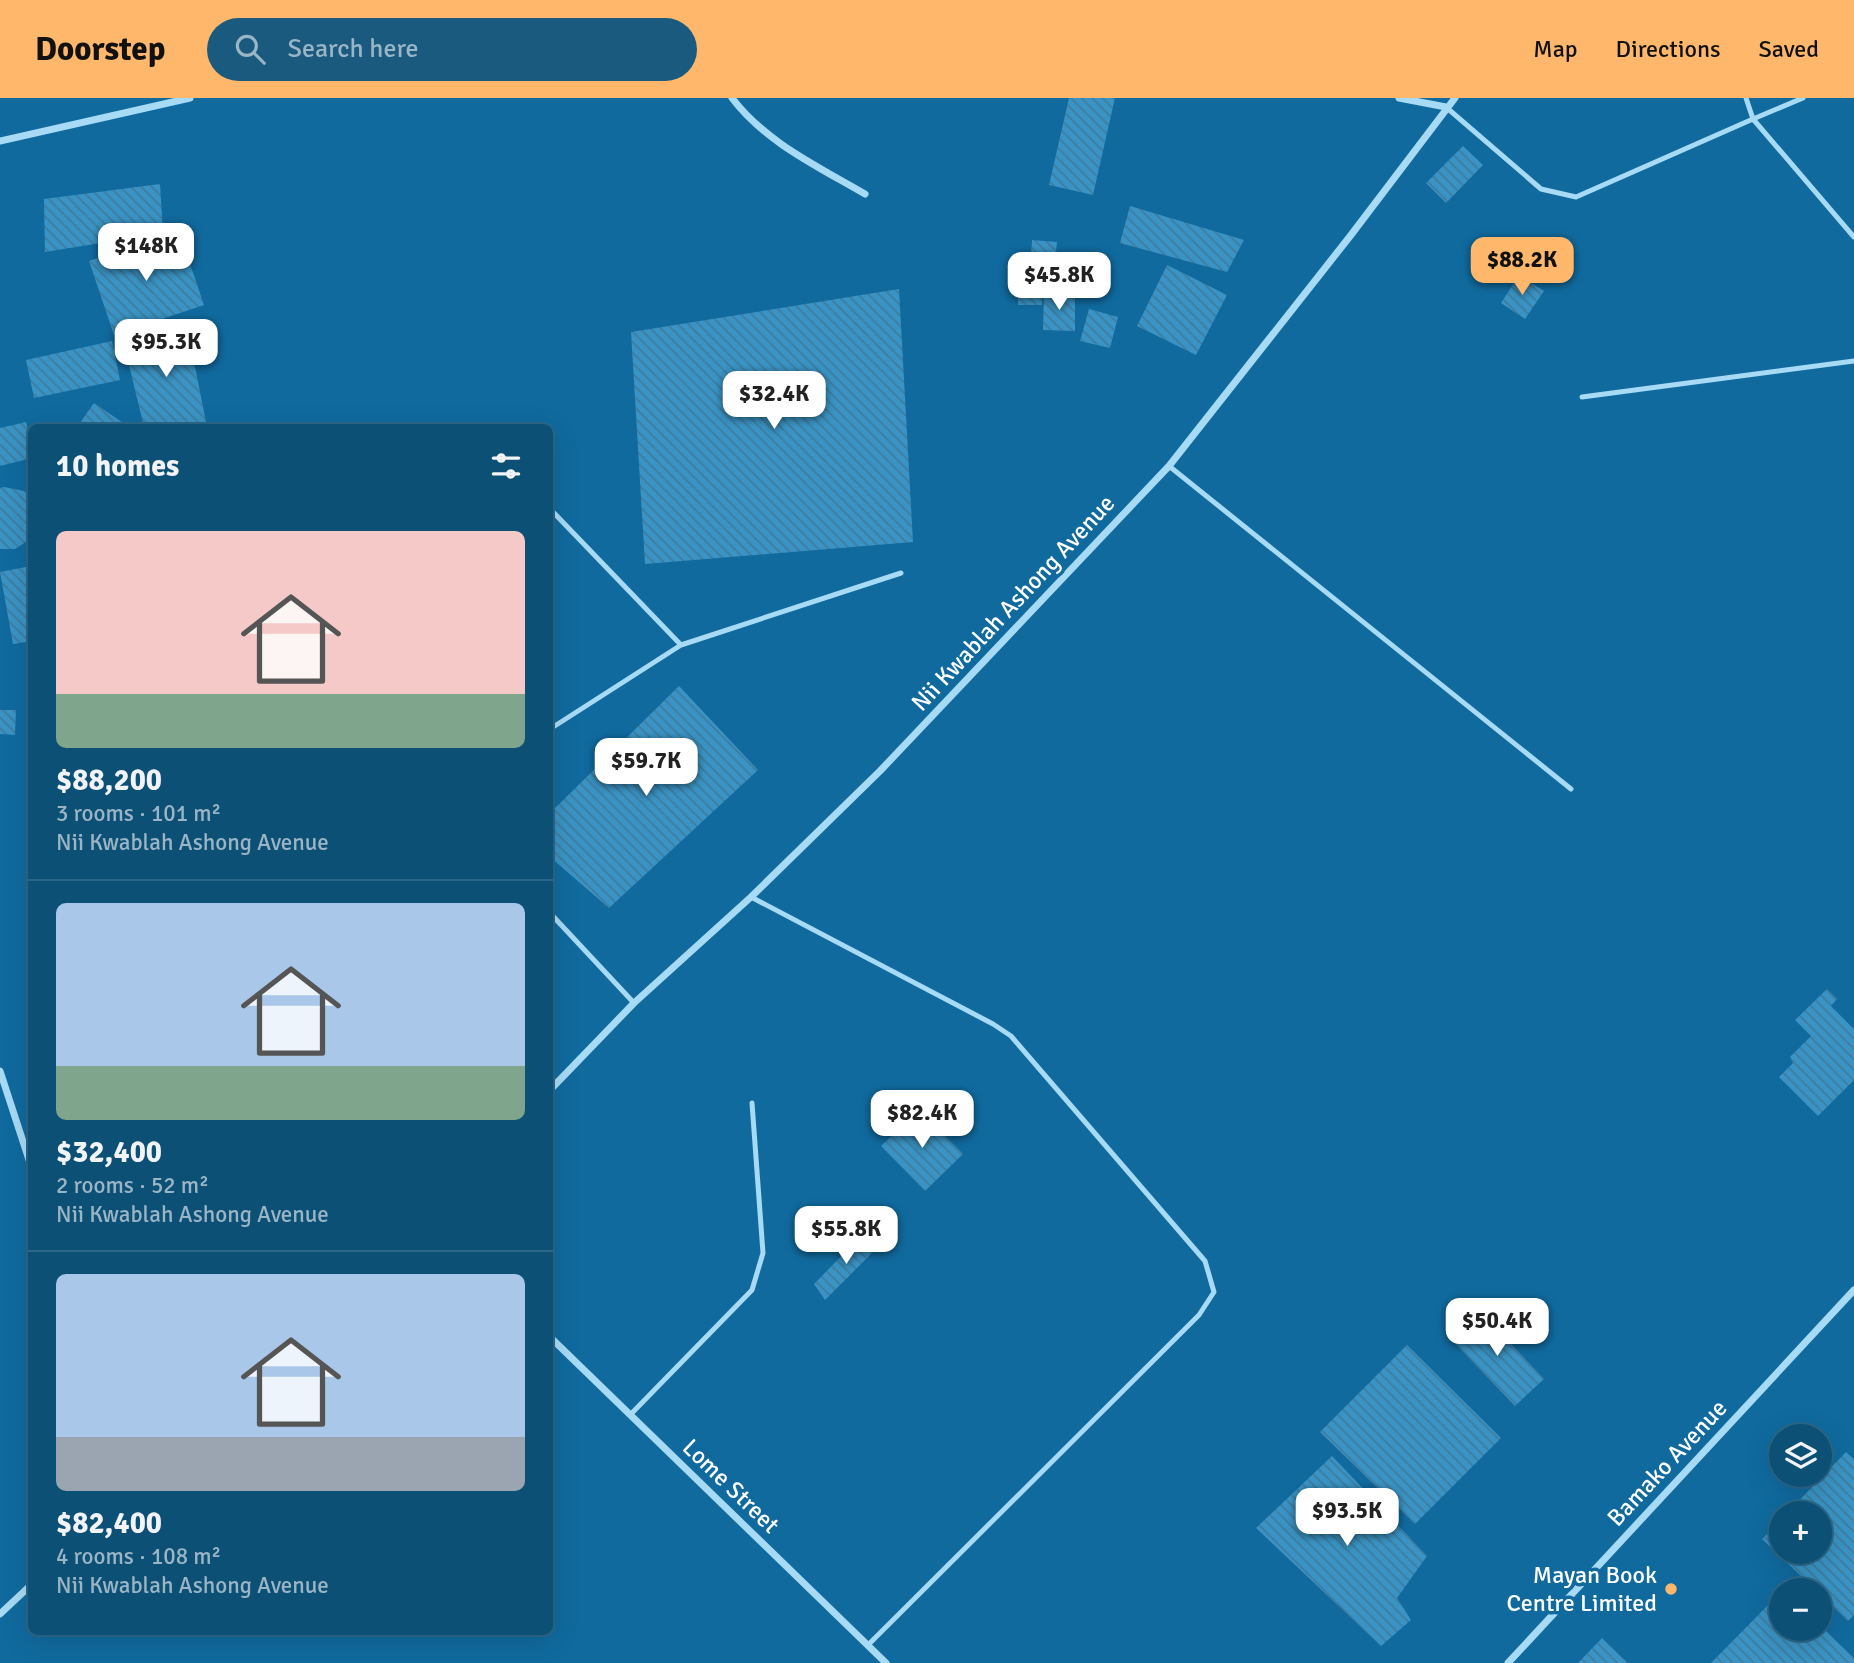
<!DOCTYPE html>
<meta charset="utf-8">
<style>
body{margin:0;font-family:Signika,sans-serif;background:#1a5a7e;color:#f1f3f6;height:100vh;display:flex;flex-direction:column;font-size:26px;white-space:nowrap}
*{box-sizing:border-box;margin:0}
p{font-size:23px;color:#9ab5c5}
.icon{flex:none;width:38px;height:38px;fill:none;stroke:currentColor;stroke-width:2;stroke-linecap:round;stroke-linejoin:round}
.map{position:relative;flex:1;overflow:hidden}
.sheet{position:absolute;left:28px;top:326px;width:525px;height:1211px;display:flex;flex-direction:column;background:#0c5076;border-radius:10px;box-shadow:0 7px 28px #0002,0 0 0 2px #2c6788}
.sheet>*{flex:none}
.buttons{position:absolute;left:1769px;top:1326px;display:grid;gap:14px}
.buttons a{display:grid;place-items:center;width:63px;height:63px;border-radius:50%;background:#0c5076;box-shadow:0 7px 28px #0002,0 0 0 2px #2c6788;font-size:35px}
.price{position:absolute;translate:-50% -60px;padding:0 16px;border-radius:14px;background:#fff;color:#222;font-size:23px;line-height:46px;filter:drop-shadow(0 2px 4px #0008)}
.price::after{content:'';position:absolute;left:50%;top:42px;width:21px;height:16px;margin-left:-10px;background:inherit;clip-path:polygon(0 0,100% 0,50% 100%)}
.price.selected{background:#ffb76b;color:#111}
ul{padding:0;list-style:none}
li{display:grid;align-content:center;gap:14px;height:371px;padding:0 28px}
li+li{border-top:2px solid #2c6788}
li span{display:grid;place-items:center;height:217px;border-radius:10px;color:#555}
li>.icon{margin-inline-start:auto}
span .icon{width:126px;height:126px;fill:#fffc;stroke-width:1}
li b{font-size:30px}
h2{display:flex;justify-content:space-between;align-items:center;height:84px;padding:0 28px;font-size:30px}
header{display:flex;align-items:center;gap:42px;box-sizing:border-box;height:98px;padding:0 35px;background:#ffb76b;color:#111}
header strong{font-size:33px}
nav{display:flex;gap:38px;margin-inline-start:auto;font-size:24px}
.search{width:490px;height:63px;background:#1a5a7e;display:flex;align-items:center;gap:18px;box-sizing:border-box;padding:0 24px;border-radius:38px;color:#9ab5c5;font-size:26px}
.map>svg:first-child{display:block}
.building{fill:url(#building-back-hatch)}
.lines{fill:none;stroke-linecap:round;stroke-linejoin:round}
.lane{stroke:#a7daf5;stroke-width:5}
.street{stroke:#a7daf5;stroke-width:7}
.poi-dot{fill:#ffb76b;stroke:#106a9e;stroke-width:2.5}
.labels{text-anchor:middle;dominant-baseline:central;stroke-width:7;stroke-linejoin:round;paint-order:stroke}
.street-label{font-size:24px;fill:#fff;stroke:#106a9e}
.poi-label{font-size:24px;fill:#fff;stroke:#106a9e;text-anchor:end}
</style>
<header>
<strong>Doorstep</strong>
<div class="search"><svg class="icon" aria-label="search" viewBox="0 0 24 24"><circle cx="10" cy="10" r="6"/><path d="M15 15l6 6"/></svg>Search here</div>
<nav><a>Map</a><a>Directions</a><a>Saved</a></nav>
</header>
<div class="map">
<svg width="1854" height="1565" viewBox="0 0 1854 1565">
<defs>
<pattern id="building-back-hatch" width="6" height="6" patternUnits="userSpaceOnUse" patternTransform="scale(1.75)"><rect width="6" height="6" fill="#3994c5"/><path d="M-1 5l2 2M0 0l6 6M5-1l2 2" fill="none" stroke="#407b9b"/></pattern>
</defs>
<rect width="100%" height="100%" fill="#106a9e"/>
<path class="building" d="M 1069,0 L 1115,0 L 1093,97 L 1049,87 Z
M 1463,48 L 1483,67 L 1446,105 L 1426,85 Z
M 160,86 L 163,135 L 45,154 L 44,101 Z
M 1130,108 L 1244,142 L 1227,174 L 1120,145 Z
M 179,133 L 204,207 L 114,237 L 89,163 Z
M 1032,142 L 1057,144 L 1055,162 L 1031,160 Z
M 1167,167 L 1227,197 L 1196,257 L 1137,228 Z
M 1019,177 L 1043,177 L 1042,207 L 1018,207 Z
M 1519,177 L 1544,193 L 1525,221 L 1501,205 Z
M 899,191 L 913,444 L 645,466 L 631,234 Z
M 1044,195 L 1075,196 L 1075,233 L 1043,232 Z
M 1089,211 L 1118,219 L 1110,250 L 1080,243 Z
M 187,228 L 207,329 L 144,329 L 123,242 Z
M 112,243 L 120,282 L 34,300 L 26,262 Z
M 94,305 L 129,329 L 77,329 Z
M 26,324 L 32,347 L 32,360 L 0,368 L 0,330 Z
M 4,389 L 24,393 L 32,400 L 32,440 L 15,451 L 0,451 L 0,390 Z
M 26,469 L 28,480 L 32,480 L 32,543 L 13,546 L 0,474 Z
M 679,588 L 758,672 L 609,810 L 550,759 L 550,715 Z
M 0,612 L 16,612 L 15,637 L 0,636 Z
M 1827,891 L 1837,901 L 1831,908 L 1854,931 L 1854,982 L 1818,1018 L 1779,979 L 1793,965 L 1790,959 L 1811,938 L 1795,922 Z
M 919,1012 L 963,1056 L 925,1093 L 881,1048 Z
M 863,1136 L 879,1148 L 825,1202 L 814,1186 Z
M 1479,1212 L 1544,1281 L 1515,1308 L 1450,1240 Z
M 1407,1247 L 1501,1340 L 1415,1426 L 1320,1334 Z
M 1846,1354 L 1854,1361 L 1854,1517 L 1848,1523 L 1820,1496 L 1820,1493 L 1817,1493 L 1762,1441 L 1782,1421 L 1782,1454 L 1820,1454 L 1820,1416 L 1786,1416 Z
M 1332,1358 L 1427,1458 L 1397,1500 L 1411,1522 L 1381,1548 L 1256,1430 Z
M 1782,1493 L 1782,1531 L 1820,1531 L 1820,1527 L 1854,1560 L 1854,1565 L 1711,1565 Z
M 1602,1540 L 1628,1565 L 1578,1565 Z"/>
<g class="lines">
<path class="lane" d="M 1746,0 L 1753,21 L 1803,0
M 1447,10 L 1541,91 L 1576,99 L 1753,21 L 1854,139
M 1582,299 L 1854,263
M 1169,368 L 1571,691
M 554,415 L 681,547
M 550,631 L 681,547 L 901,475
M 751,799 L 993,926 L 1011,938 L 1205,1163 L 1214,1194 L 1199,1217 L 868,1547
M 550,815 L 634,905
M 630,1317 L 752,1192 L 763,1155 L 752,1005"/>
<path class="street" d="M 732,0 C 765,44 819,69 865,96
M 1399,0 L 1446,9
M 0,43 L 190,0
M 0,973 L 32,1071
M 550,992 L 634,905 L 751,799 L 880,673 L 1169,368 L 1351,137 L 1455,0
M 550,1239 L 886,1565
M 0,1516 L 32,1486
M 1508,1565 L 1854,1192"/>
</g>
<circle class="poi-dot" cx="1671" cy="1491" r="7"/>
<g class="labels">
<g class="street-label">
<text transform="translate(1013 505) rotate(-47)">Nii Kwablah Ashong Avenue</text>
<text transform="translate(1667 1365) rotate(-47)">Bamako Avenue</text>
<text transform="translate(731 1388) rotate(44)">Lome Street</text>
</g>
<g class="poi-label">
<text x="1657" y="1477">Mayan Book<tspan x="1657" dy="28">Centre Limited</tspan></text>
</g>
</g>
</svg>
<div class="buttons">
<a><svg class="icon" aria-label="layers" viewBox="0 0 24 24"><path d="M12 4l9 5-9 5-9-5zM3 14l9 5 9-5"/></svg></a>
<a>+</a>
<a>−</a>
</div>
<b class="price" style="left:146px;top:185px">$148K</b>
<b class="price selected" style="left:1522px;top:199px">$88.2K</b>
<b class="price" style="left:1059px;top:214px">$45.8K</b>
<b class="price" style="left:166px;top:281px">$95.3K</b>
<b class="price" style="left:774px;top:333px">$32.4K</b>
<b class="price" style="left:646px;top:700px">$59.7K</b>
<b class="price" style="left:922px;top:1052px">$82.4K</b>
<b class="price" style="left:846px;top:1168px">$55.8K</b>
<b class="price" style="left:1497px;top:1260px">$50.4K</b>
<b class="price" style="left:1347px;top:1450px">$93.5K</b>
<section class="sheet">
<h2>10 homes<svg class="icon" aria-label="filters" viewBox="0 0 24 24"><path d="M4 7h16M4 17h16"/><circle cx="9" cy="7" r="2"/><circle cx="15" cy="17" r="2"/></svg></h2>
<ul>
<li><span style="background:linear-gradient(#f6c9c9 75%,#7fa58c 0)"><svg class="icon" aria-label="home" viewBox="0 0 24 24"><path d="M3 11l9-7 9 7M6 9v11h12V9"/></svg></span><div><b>$88,200</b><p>3 rooms · 101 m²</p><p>Nii Kwablah Ashong Avenue</p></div></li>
<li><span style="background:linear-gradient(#a9c7e8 75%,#7fa58c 0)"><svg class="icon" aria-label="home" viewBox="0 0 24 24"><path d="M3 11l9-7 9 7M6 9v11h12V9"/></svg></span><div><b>$32,400</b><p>2 rooms · 52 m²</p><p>Nii Kwablah Ashong Avenue</p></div></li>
<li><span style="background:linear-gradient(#a9c7e8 75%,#9aa5b1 0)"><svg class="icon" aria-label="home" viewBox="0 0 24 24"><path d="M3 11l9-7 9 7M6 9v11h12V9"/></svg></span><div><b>$82,400</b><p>4 rooms · 108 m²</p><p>Nii Kwablah Ashong Avenue</p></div></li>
</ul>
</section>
</div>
